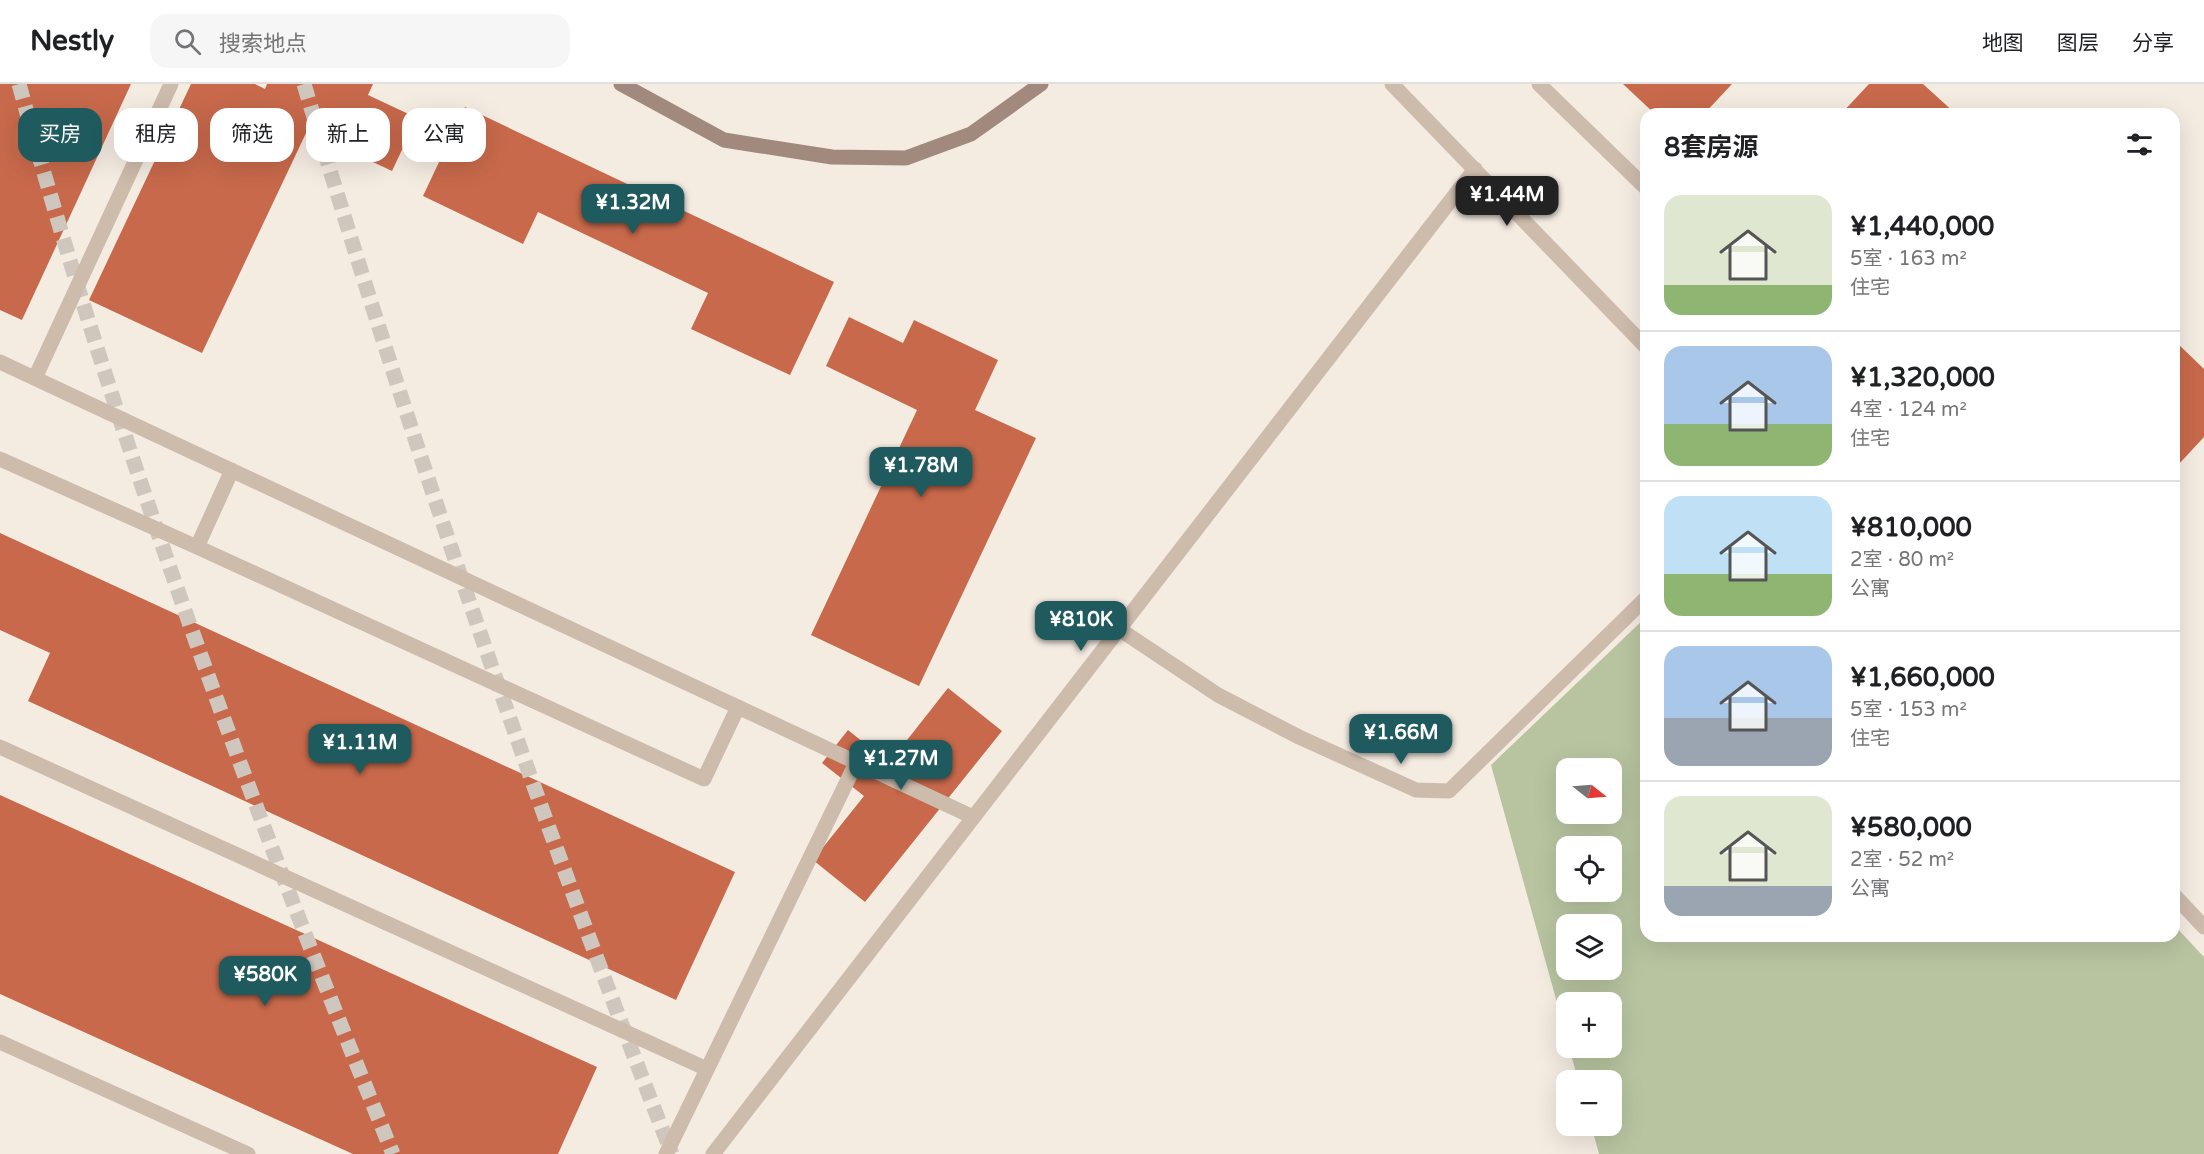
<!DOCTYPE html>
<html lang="zh">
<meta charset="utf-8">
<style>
body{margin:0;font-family:"Varela Round","Noto Sans SC",sans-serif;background:#f6f6f6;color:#202124;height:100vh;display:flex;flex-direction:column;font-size:22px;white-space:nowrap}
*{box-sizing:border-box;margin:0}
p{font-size:20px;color:#757577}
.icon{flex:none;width:33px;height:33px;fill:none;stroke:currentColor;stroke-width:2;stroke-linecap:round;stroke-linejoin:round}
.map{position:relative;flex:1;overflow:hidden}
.sheet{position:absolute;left:1640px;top:24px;width:540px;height:834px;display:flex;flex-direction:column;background:#fff;border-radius:18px;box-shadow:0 6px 24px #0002}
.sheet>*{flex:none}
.guide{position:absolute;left:18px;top:24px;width:570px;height:54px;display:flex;gap:12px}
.needle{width:39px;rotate:107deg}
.controls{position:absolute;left:1556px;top:674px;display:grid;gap:12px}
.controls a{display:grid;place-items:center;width:66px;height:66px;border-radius:12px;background:#fff;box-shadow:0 6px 24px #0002;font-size:30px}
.price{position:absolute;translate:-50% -51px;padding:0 14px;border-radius:12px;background:#1f5a5e;color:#fff;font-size:20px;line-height:39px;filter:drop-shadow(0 2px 3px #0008)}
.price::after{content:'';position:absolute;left:50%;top:36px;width:18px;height:14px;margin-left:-9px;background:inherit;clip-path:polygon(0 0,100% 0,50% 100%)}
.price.active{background:#222;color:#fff}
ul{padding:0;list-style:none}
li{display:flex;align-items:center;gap:18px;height:150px;padding:0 24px}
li+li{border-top:2px solid #e0e0e0}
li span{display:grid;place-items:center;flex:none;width:168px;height:120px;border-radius:18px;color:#555}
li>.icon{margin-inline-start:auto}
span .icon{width:72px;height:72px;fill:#fffc;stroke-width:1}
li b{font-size:26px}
h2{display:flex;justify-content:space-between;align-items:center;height:72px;padding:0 24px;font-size:26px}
.chip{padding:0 21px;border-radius:18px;background:#fff;box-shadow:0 6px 24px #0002;font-size:21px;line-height:54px}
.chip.active{background:#1f5a5e;color:#fff}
header{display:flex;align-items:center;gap:36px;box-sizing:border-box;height:84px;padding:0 30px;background:#fff;border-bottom:2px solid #e0e0e0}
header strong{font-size:28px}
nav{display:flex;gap:33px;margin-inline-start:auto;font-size:21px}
.search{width:420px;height:54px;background:#f6f6f6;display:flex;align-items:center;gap:15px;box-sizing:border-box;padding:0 21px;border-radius:18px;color:#757577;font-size:22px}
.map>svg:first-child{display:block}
.green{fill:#b8c4a0;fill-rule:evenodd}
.building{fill:#c8694b}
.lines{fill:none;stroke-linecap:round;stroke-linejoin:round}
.primary-tunnel{stroke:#cfc6bd;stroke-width:15;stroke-dasharray:15 8;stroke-linecap:butt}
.lane{stroke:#cdbbac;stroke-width:15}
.street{stroke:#cdbbac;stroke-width:15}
.secondary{stroke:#a18a7d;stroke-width:15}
</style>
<header>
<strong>Nestly</strong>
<div class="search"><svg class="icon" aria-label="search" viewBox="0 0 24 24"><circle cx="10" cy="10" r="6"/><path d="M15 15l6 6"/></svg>搜索地点</div>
<nav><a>地图</a><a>图层</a><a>分享</a></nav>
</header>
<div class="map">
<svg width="2204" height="1070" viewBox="0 0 2204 1070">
<rect width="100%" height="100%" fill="#f4ebe1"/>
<path class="green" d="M 1645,534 L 1646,852 L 2174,852 L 2174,841 L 2204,873 L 2204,1070 L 1599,1070 L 1591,1041 L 1611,1041 L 1611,996 L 1578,996 L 1569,963 L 1611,963 L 1611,918 L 1566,918 L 1566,951 L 1491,681 ZM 1566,684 L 1611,684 L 1611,729 L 1566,729 ZM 1566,762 L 1611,762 L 1611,807 L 1566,807 ZM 1566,840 L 1611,840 L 1611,885 L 1566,885 Z"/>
<path class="building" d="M 0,0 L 131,0 L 22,236 L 0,226 Z
M 191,0 L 255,0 L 265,5 L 267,0 L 373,0 L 368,11 L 417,34 L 392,87 L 307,47 L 202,269 L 89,216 Z
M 1623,0 L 1732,0 L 1704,30 L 1655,30 Z
M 1869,0 L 1923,0 L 1956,30 L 1841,30 Z
M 465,23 L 834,198 L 790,291 L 691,245 L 708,209 L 538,128 L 523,160 L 423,112 Z
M 849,233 L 903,259 L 914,236 L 998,276 L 975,326 L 1036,354 L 919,602 L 811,551 L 917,326 L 826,282 Z
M 2174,256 L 2204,285 L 2204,353 L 2178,381 L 2174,377 Z
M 0,449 L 735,788 L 676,916 L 28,617 L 50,569 L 0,546 Z
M 948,604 L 1002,647 L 865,818 L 813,776 L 864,712 L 822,679 L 848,646 L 889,679 Z
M 0,711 L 597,983 L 558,1070 L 353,1070 L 0,910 Z"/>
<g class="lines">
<path class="primary-tunnel" d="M 19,0 C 119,365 250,720 393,1070
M 304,0 C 412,362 534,719 672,1070"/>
<path class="lane" d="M 1539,0 L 1646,104
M 0,278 L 973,733
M 35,294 L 171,0
M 0,375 L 197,463 L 232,386
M 197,463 L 704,695 L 738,623
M 0,663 L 707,985
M 0,958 L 248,1070
M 666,1070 L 856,679"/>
<path class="street" d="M 1392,0 L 1646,263
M 1119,545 L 1218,611 L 1299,653 L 1416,706 L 1449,707 L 1646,514
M 2174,811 L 2204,843
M 713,1070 L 1475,85"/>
<path class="secondary" d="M 621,0 L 724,56 L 832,73 L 906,74 L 971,50 L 1041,0"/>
</g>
</svg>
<div class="controls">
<a><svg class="needle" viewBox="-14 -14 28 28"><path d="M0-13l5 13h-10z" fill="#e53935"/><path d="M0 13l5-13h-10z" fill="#757577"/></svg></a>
<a><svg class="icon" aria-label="locate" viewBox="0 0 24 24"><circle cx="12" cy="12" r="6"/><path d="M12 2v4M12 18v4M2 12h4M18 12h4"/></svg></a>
<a><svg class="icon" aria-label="layers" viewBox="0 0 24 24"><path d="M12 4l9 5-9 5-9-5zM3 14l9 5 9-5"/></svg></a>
<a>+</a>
<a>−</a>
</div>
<b class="price active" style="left:1507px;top:143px">¥1.44M</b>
<b class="price" style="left:633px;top:151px">¥1.32M</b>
<b class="price" style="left:921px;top:414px">¥1.78M</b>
<b class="price" style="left:1081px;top:568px">¥810K</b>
<b class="price" style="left:1401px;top:681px">¥1.66M</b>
<b class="price" style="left:360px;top:691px">¥1.11M</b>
<b class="price" style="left:901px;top:707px">¥1.27M</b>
<b class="price" style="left:265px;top:923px">¥580K</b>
<div class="guide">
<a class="chip active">买房</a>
<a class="chip">租房</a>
<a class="chip">筛选</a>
<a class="chip">新上</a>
<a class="chip">公寓</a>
</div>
<section class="sheet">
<h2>8套房源<svg class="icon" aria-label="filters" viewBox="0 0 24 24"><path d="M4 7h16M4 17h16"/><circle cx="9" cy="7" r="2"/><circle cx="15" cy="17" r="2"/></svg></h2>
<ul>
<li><span style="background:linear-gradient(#dfe7d0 75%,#8fb573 0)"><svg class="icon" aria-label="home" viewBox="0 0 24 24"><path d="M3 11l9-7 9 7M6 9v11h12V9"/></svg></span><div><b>¥1,440,000</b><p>5室 · 163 m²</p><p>住宅</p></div></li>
<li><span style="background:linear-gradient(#a9c7e8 65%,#8fb573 0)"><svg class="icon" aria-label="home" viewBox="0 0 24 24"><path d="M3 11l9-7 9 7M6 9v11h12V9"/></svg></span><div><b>¥1,320,000</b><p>4室 · 124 m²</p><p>住宅</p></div></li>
<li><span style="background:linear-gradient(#bfe0f5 65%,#8fb573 0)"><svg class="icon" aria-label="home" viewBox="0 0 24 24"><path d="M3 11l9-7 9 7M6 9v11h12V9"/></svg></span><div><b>¥810,000</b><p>2室 · 80 m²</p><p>公寓</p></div></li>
<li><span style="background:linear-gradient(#a9c7e8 60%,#9aa5b1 0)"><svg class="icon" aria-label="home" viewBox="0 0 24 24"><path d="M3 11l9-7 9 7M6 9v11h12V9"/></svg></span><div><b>¥1,660,000</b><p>5室 · 153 m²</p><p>住宅</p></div></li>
<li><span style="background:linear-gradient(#dfe7d0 75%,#9aa5b1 0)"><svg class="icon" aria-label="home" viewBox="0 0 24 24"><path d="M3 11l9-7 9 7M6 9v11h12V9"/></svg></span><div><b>¥580,000</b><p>2室 · 52 m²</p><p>公寓</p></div></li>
</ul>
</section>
</div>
